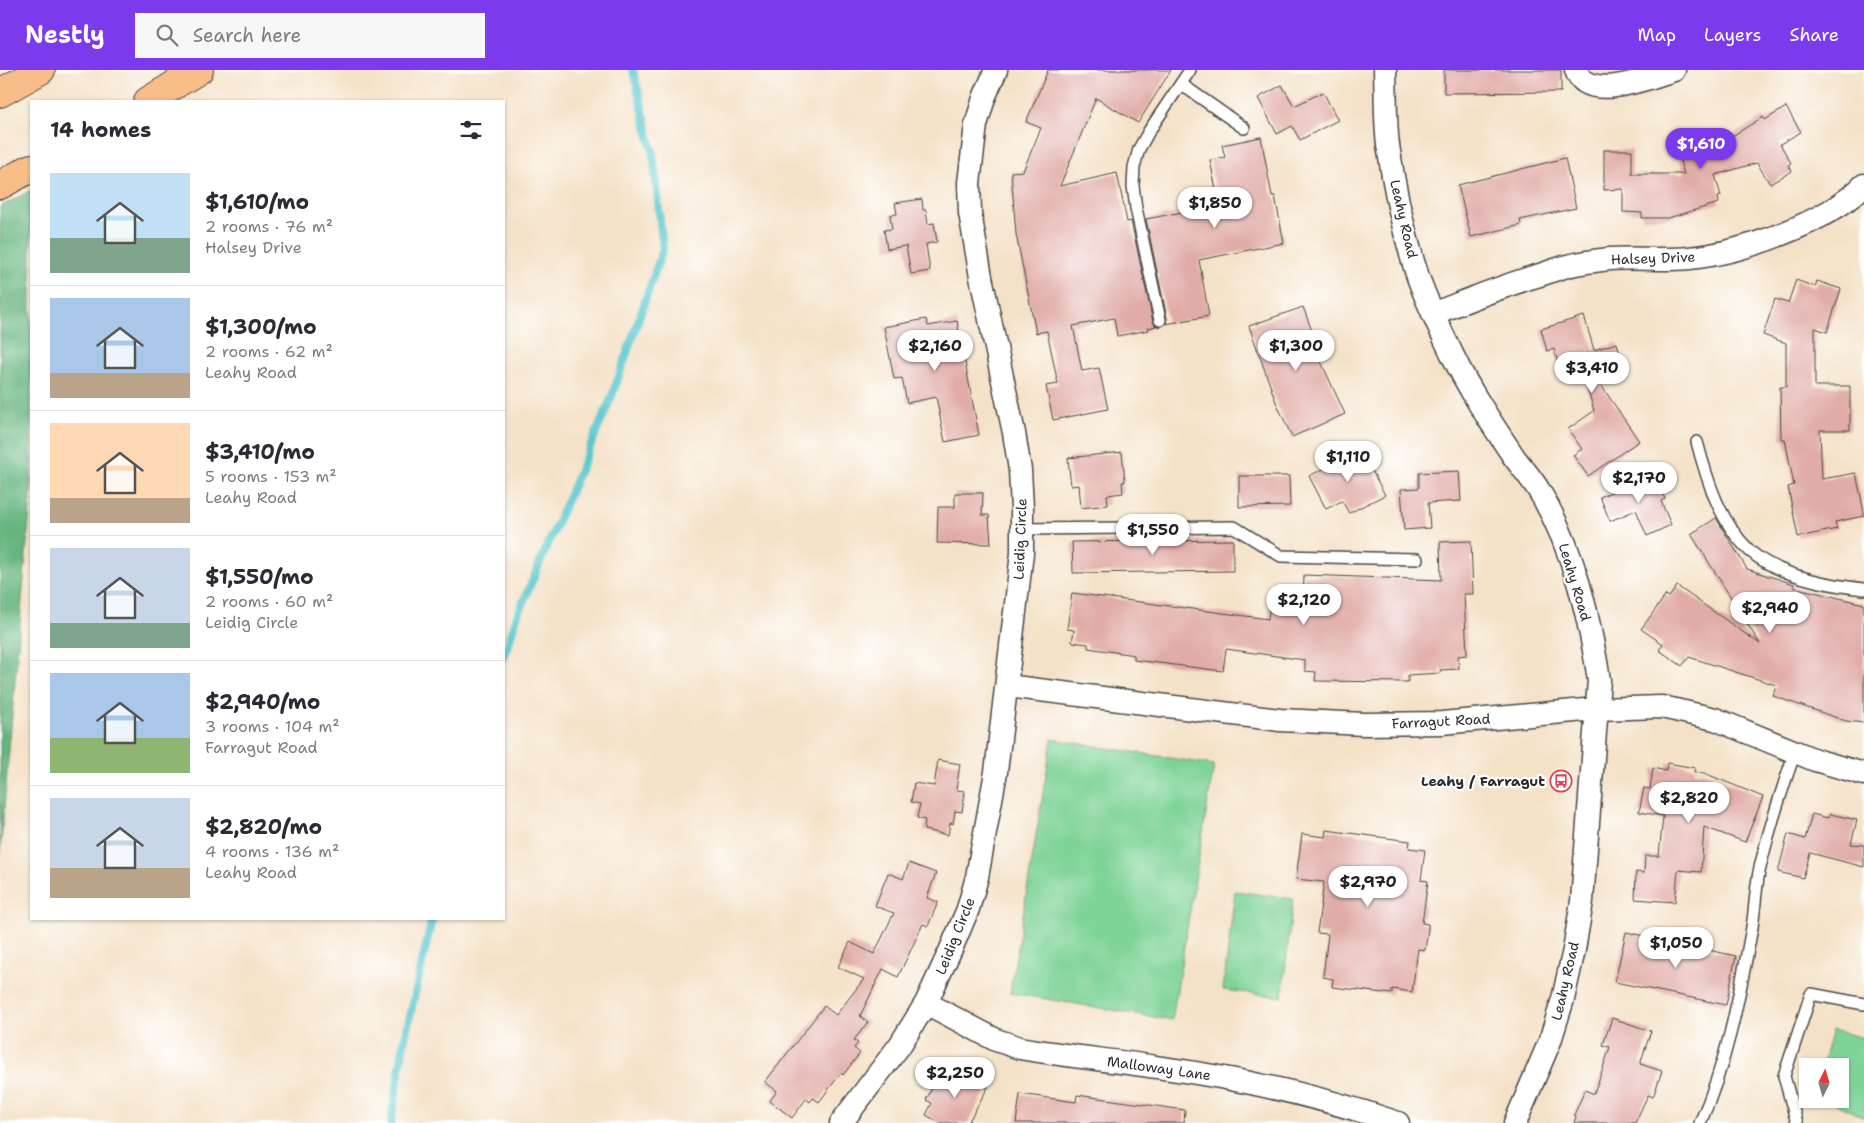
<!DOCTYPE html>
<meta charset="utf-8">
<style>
body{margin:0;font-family:"Shantell Sans",sans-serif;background:#f7f7f7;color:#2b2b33;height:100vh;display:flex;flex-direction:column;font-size:19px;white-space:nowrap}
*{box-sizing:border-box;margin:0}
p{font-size:16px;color:#7c7c81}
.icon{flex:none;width:28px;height:28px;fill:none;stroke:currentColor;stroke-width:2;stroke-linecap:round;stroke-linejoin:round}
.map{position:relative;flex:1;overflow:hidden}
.drawer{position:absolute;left:30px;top:30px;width:475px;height:820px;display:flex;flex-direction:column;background:#fff;border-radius:0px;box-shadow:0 1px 4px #0004}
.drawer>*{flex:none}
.needle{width:32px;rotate:5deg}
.controls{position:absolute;left:1799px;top:988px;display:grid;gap:10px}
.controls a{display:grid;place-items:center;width:50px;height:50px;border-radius:0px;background:#fff;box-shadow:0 1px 4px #0004;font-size:25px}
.price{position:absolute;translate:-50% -42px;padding:0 11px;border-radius:18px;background:#fff;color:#222;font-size:16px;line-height:32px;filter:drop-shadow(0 1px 2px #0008)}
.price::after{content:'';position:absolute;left:50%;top:30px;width:15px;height:11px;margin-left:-8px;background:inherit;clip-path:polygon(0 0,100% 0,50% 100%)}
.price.active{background:#7c3aed;color:#fff}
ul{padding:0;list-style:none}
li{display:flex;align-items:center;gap:15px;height:125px;padding:0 20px}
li+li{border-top:1px solid #e1e1e2}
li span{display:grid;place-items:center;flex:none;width:140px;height:100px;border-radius:0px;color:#555}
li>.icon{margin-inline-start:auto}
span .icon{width:60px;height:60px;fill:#fffc;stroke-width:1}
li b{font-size:21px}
h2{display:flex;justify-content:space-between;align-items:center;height:60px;padding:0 20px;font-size:21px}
header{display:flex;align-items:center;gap:30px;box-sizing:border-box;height:70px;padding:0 25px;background:#7c3aed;color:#fff}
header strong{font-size:24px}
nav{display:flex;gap:28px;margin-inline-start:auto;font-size:18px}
.search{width:350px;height:45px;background:#f7f7f7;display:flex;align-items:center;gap:12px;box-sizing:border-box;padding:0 18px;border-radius:0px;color:#7c7c81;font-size:19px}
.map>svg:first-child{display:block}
.green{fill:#7ed396;stroke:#547f60}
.forest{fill:#66b57f;stroke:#487055}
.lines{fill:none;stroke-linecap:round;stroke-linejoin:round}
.stream{stroke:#5ac7ce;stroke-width:8}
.building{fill:#e1aca7}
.lane-casing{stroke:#494643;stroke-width:14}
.street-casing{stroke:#494643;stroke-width:25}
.highway-casing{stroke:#494643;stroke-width:30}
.lane{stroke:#fff;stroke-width:11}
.street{stroke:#fff;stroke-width:22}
.highway{stroke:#f9bd89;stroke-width:28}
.labels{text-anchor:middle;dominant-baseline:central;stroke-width:4.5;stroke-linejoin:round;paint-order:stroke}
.street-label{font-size:14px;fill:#2b2b2b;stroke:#fff}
.poi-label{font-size:14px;font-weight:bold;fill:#2b2b2b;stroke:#fff;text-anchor:end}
</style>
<header>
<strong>Nestly</strong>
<div class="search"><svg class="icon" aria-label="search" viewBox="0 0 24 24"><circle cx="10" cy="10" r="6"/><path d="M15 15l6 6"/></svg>Search here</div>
<nav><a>Map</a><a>Layers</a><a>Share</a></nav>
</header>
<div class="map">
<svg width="1864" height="1053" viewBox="0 0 1864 1053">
<rect width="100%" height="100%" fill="#fff"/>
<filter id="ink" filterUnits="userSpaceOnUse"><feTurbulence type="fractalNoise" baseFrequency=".02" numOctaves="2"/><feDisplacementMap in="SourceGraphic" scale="10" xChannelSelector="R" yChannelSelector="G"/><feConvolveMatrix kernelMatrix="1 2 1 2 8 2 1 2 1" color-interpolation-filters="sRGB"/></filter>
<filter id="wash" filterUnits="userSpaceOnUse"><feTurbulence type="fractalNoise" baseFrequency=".0096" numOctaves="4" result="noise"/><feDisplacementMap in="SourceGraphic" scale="20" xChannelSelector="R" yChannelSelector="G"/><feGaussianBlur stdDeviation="1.12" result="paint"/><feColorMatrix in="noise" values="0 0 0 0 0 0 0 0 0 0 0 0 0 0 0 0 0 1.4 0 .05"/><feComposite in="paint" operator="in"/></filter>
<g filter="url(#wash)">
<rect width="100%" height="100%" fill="#f4e2c8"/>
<path class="green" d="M 1052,669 L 1214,695 L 1172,950 L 1010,923 Z
M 1235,821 L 1293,829 L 1282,927 L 1223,920 Z
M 1832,960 L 1864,968 L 1864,1048 L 1827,1029 L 1840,1029 L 1840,996 L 1822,996 Z"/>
<path class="forest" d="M 31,120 L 31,427 L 0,784 L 0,137 Z"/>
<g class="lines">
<path class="stream" d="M 504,588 L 517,546 L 612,326 L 663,179 L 653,83 L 633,0
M 391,1053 L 404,972 L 432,849"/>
</g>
<g id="blocks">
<path class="building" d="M 1048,0 L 1171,0 L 1138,53 L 1096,28 L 1060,116 L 1117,103 L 1127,152 L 1131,151 L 1153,252 L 1156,256 L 1148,258 L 1149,260 L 1117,266 L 1114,248 L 1073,256 L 1082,301 L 1099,298 L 1108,339 L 1053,350 L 1046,316 L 1058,314 L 1047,261 L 1036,263 L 1016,164 L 1011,102 L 1023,101 L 1041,58 L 1026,52 Z
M 1444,0 L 1561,0 L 1561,22 L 1444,23 Z
M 1282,15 L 1294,36 L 1323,22 L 1338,50 L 1300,70 L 1292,56 L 1277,64 L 1258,28 Z
M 1786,37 L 1801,62 L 1780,74 L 1791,93 L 1788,95 L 1792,101 L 1770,114 L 1757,93 L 1715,105 L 1721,126 L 1718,127 L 1719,133 L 1668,148 L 1642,148 L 1642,143 L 1623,142 L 1623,119 L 1604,120 L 1604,80 L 1632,80 L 1632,104 L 1684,104 L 1677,82 L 1706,74 L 1708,81 L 1763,47 L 1765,50 Z
M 1261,67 L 1272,126 L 1275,126 L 1284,173 L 1199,190 L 1209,246 L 1166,254 L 1167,248 L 1146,149 L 1219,135 L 1210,90 L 1225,87 L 1222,75 Z
M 1565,88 L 1576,138 L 1520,150 L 1521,155 L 1471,167 L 1458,115 Z
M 922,129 L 923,140 L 926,140 L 928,154 L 934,153 L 937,172 L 926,174 L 930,201 L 911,204 L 906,176 L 887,179 L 884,160 L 892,159 L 890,145 L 897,144 L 895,133 Z
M 1796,210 L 1815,217 L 1817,211 L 1841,219 L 1827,262 L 1815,258 L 1815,316 L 1850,316 L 1850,360 L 1820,360 L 1822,409 L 1856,403 L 1864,442 L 1864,446 L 1835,452 L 1837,459 L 1798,467 L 1788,417 L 1794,415 L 1785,369 L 1781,369 L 1780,317 L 1786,317 L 1786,273 L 1763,265 L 1775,229 L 1788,233 Z
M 1303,237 L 1320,282 L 1317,283 L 1345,344 L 1292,367 L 1276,332 L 1249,256 Z
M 1584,246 L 1594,280 L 1617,273 L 1625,301 L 1597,309 L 1639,371 L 1588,406 L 1573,385 L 1582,379 L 1568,359 L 1594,341 L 1581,295 L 1560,301 L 1554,279 L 1547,281 L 1541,259 Z
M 926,249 L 928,256 L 957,251 L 979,365 L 945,372 L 936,327 L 907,333 L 902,308 L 894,309 L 884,257 Z
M 1361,380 L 1385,425 L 1349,443 L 1342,431 L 1326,439 L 1309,406 Z
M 1122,382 L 1125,412 L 1122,412 L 1123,423 L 1107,425 L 1108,435 L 1081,438 L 1079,415 L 1071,416 L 1068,388 Z
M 1459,401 L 1461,431 L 1428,433 L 1430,458 L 1404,460 L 1401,419 L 1419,418 L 1419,403 Z
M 1654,404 L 1665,429 L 1661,431 L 1671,455 L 1647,466 L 1636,440 L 1610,451 L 1600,427 Z
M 1239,406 L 1289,406 L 1290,436 L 1239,437 Z
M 955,423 L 983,423 L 982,445 L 989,445 L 991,474 L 937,473 L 938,437 L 955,437 Z
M 1716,448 L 1747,499 L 1794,514 L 1793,517 L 1864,534 L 1864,653 L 1846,651 L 1773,626 L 1776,615 L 1689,587 L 1682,596 L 1659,580 L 1663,574 L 1641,559 L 1666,525 L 1669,527 L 1677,516 L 1760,574 L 1691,464 Z
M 1233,470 L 1233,501 L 1073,503 L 1072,472 Z
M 1471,471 L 1473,524 L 1464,524 L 1467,585 L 1458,586 L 1459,599 L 1440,600 L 1441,603 L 1408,605 L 1408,612 L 1315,611 L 1316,602 L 1305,601 L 1305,590 L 1226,579 L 1223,601 L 1134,590 L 1134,585 L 1088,578 L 1088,574 L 1072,572 L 1074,560 L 1067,559 L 1072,523 L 1268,549 L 1271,528 L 1303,533 L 1304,505 L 1441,510 L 1440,472 Z
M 938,690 L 960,694 L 956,720 L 965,721 L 962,742 L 955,741 L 953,754 L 950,753 L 948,765 L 924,760 L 925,750 L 917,748 L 920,734 L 911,732 L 914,713 L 934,716 Z
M 1667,693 L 1695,698 L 1694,702 L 1704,703 L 1763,727 L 1745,772 L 1704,757 L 1701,802 L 1678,800 L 1675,832 L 1635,829 L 1636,802 L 1644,803 L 1645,786 L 1659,786 L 1663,746 L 1639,742 L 1644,718 L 1650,719 L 1653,698 L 1666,701 Z
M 1812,744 L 1828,748 L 1830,744 L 1857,750 L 1851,774 L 1864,775 L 1864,797 L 1810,783 L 1803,808 L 1778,802 L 1788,764 L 1805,769 Z
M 1326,760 L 1410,771 L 1409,778 L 1425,780 L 1421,810 L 1428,811 L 1422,853 L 1428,854 L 1428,859 L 1425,880 L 1418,879 L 1412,922 L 1392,919 L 1392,924 L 1332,917 L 1333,909 L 1323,907 L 1328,864 L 1317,863 L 1324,812 L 1296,809 L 1302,764 L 1325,767 Z
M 909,793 L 936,803 L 927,828 L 938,832 L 928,856 L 923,854 L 898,907 L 883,899 L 860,946 L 868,952 L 854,970 L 858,973 L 854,978 L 860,983 L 843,1005 L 841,1003 L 819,1032 L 813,1028 L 810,1032 L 806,1029 L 792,1048 L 770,1031 L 777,1021 L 765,1012 L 824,936 L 836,945 L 864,909 L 838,897 L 850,872 L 874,884 L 894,843 L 875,836 L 888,803 L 903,809 Z
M 1626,862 L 1736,886 L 1726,935 L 1615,912 Z
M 1612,948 L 1651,961 L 1640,994 L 1662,1001 L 1653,1027 L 1648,1025 L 1635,1053 L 1574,1053 L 1576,1046 L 1574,1045 L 1585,1020 L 1594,1024 L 1610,977 L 1603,975 Z
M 950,1000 L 966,1008 L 966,1005 L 988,1017 L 968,1053 L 940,1053 L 926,1045 L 932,1033 L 926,1030 L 938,1006 L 944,1010 Z
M 1020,1024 L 1076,1032 L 1077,1025 L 1185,1040 L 1184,1053 L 1016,1053 Z"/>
</g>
</g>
<g filter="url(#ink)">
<use href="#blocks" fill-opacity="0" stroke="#494643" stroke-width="1"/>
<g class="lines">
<g class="lane-casing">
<path id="lane" d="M 1181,14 L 1244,58
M 1160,250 L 1136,138 L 1133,116 L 1134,97 L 1139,79 L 1149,61 L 1190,0
M 1697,372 C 1707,410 1720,453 1750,481 C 1778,506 1828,515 1864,519
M 1022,459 L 1234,457 L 1281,486 L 1417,489
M 1700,1053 C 1727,993 1739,927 1751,863 C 1755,843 1755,822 1759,802 C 1768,762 1781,722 1795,682
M 1797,1053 L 1784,1006 L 1811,924 L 1864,934"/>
</g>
<g class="street-casing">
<path id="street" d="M 1385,0 C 1386,25 1385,51 1388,75 C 1394,117 1403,160 1416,201 C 1425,229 1439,257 1452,284 C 1469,320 1492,354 1514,387 C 1523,399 1534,411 1541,424 C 1574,480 1589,546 1599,610 L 1582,831 L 1574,880 L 1563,929 L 1550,971 L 1515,1053
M 1576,0 C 1588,34 1650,7 1674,0
M 1433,244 C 1470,229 1505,215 1543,204 C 1554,200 1565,196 1576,194 C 1587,192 1598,190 1610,189 C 1636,187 1663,191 1689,188 C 1741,183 1827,153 1864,115
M 1007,616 L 1280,650 L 1364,654 L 1442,653 L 1596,639 L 1662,637 L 1715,649 L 1815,690 L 1864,704
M 926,933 L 996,970 L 1020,978 C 1065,986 1110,990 1156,997 C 1238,1008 1319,1026 1398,1053
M 841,1053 L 900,975 L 926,933 L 951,879 L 968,839 L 977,807 L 996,702 L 1022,483 L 1022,438 L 1020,400 L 1014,363 L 981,207 L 970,143 L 969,113 L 976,55 L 984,28 L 996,0"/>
</g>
<g class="highway-casing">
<path id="highway" d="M 0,23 L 41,0
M 148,31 L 199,0
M 0,115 L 31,98"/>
</g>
<use href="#lane" class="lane"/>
<use href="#street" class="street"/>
<use href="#highway" class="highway"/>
</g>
</g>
<defs>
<g id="bus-ring" transform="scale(1.125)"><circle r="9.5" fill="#fff" stroke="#d1495b" stroke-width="1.5"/><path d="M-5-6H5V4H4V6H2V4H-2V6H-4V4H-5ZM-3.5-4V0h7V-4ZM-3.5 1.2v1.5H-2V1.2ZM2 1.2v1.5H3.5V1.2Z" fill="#d1495b"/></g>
</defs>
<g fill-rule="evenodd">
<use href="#bus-ring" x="1561" y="711"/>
</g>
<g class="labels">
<g class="street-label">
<text transform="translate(1404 149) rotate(77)">Leahy Road</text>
<text transform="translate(1653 188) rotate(-2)">Halsey Drive</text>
<text transform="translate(1020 469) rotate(-88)">Leidig Circle</text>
<text transform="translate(1575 512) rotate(73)">Leahy Road</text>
<text transform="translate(1441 651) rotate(-3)">Farragut Road</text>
<text transform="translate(955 866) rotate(-68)">Leidig Circle</text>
<text transform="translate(1565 911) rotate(-77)">Leahy Road</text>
<text transform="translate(1159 998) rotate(8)">Malloway Lane</text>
</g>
<g class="poi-label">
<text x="1545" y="711">Leahy / Farragut</text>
</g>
</g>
</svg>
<div class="controls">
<a><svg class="needle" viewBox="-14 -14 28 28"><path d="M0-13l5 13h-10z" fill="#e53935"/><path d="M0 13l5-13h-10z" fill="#7c7c81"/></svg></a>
</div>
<b class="price active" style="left:1701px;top:100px">$1,610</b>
<b class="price" style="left:1215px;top:159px">$1,850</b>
<b class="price" style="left:935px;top:302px">$2,160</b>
<b class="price" style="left:1296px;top:302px">$1,300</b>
<b class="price" style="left:1592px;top:324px">$3,410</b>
<b class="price" style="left:1348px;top:413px">$1,110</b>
<b class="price" style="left:1639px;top:434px">$2,170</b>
<b class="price" style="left:1153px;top:486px">$1,550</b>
<b class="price" style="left:1304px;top:556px">$2,120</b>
<b class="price" style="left:1770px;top:564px">$2,940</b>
<b class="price" style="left:1689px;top:754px">$2,820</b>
<b class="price" style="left:1368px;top:838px">$2,970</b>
<b class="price" style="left:1676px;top:899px">$1,050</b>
<b class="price" style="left:955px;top:1029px">$2,250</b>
<section class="drawer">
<h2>14 homes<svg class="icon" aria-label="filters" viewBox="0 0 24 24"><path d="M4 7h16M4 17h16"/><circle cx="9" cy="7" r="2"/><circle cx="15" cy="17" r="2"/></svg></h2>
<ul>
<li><span style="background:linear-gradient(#bfe0f5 65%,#7fa58c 0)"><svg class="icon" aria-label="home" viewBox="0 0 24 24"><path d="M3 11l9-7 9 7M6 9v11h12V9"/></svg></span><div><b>$1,610/mo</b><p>2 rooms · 76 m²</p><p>Halsey Drive</p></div></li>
<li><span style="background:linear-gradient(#a9c7e8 75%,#b9a48a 0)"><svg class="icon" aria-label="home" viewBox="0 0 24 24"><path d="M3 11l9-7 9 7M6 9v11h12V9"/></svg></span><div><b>$1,300/mo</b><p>2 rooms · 62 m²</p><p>Leahy Road</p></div></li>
<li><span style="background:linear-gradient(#ffd9b3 75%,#b9a48a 0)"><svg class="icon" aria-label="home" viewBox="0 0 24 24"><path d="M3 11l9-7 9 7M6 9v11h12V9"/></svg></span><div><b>$3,410/mo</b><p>5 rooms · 153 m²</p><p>Leahy Road</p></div></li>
<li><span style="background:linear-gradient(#c9d6e8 75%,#7fa58c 0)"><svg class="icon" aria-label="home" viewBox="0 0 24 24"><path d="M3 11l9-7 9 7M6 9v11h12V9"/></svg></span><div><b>$1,550/mo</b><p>2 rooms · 60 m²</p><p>Leidig Circle</p></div></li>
<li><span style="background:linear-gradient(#a9c7e8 65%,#8fb573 0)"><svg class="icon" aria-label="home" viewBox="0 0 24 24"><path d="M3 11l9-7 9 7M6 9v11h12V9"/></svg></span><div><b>$2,940/mo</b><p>3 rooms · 104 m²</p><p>Farragut Road</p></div></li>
<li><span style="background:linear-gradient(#c9d6e8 70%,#b9a48a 0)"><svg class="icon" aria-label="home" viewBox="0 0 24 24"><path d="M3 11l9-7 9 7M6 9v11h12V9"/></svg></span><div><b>$2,820/mo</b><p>4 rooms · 136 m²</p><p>Leahy Road</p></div></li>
</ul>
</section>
</div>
